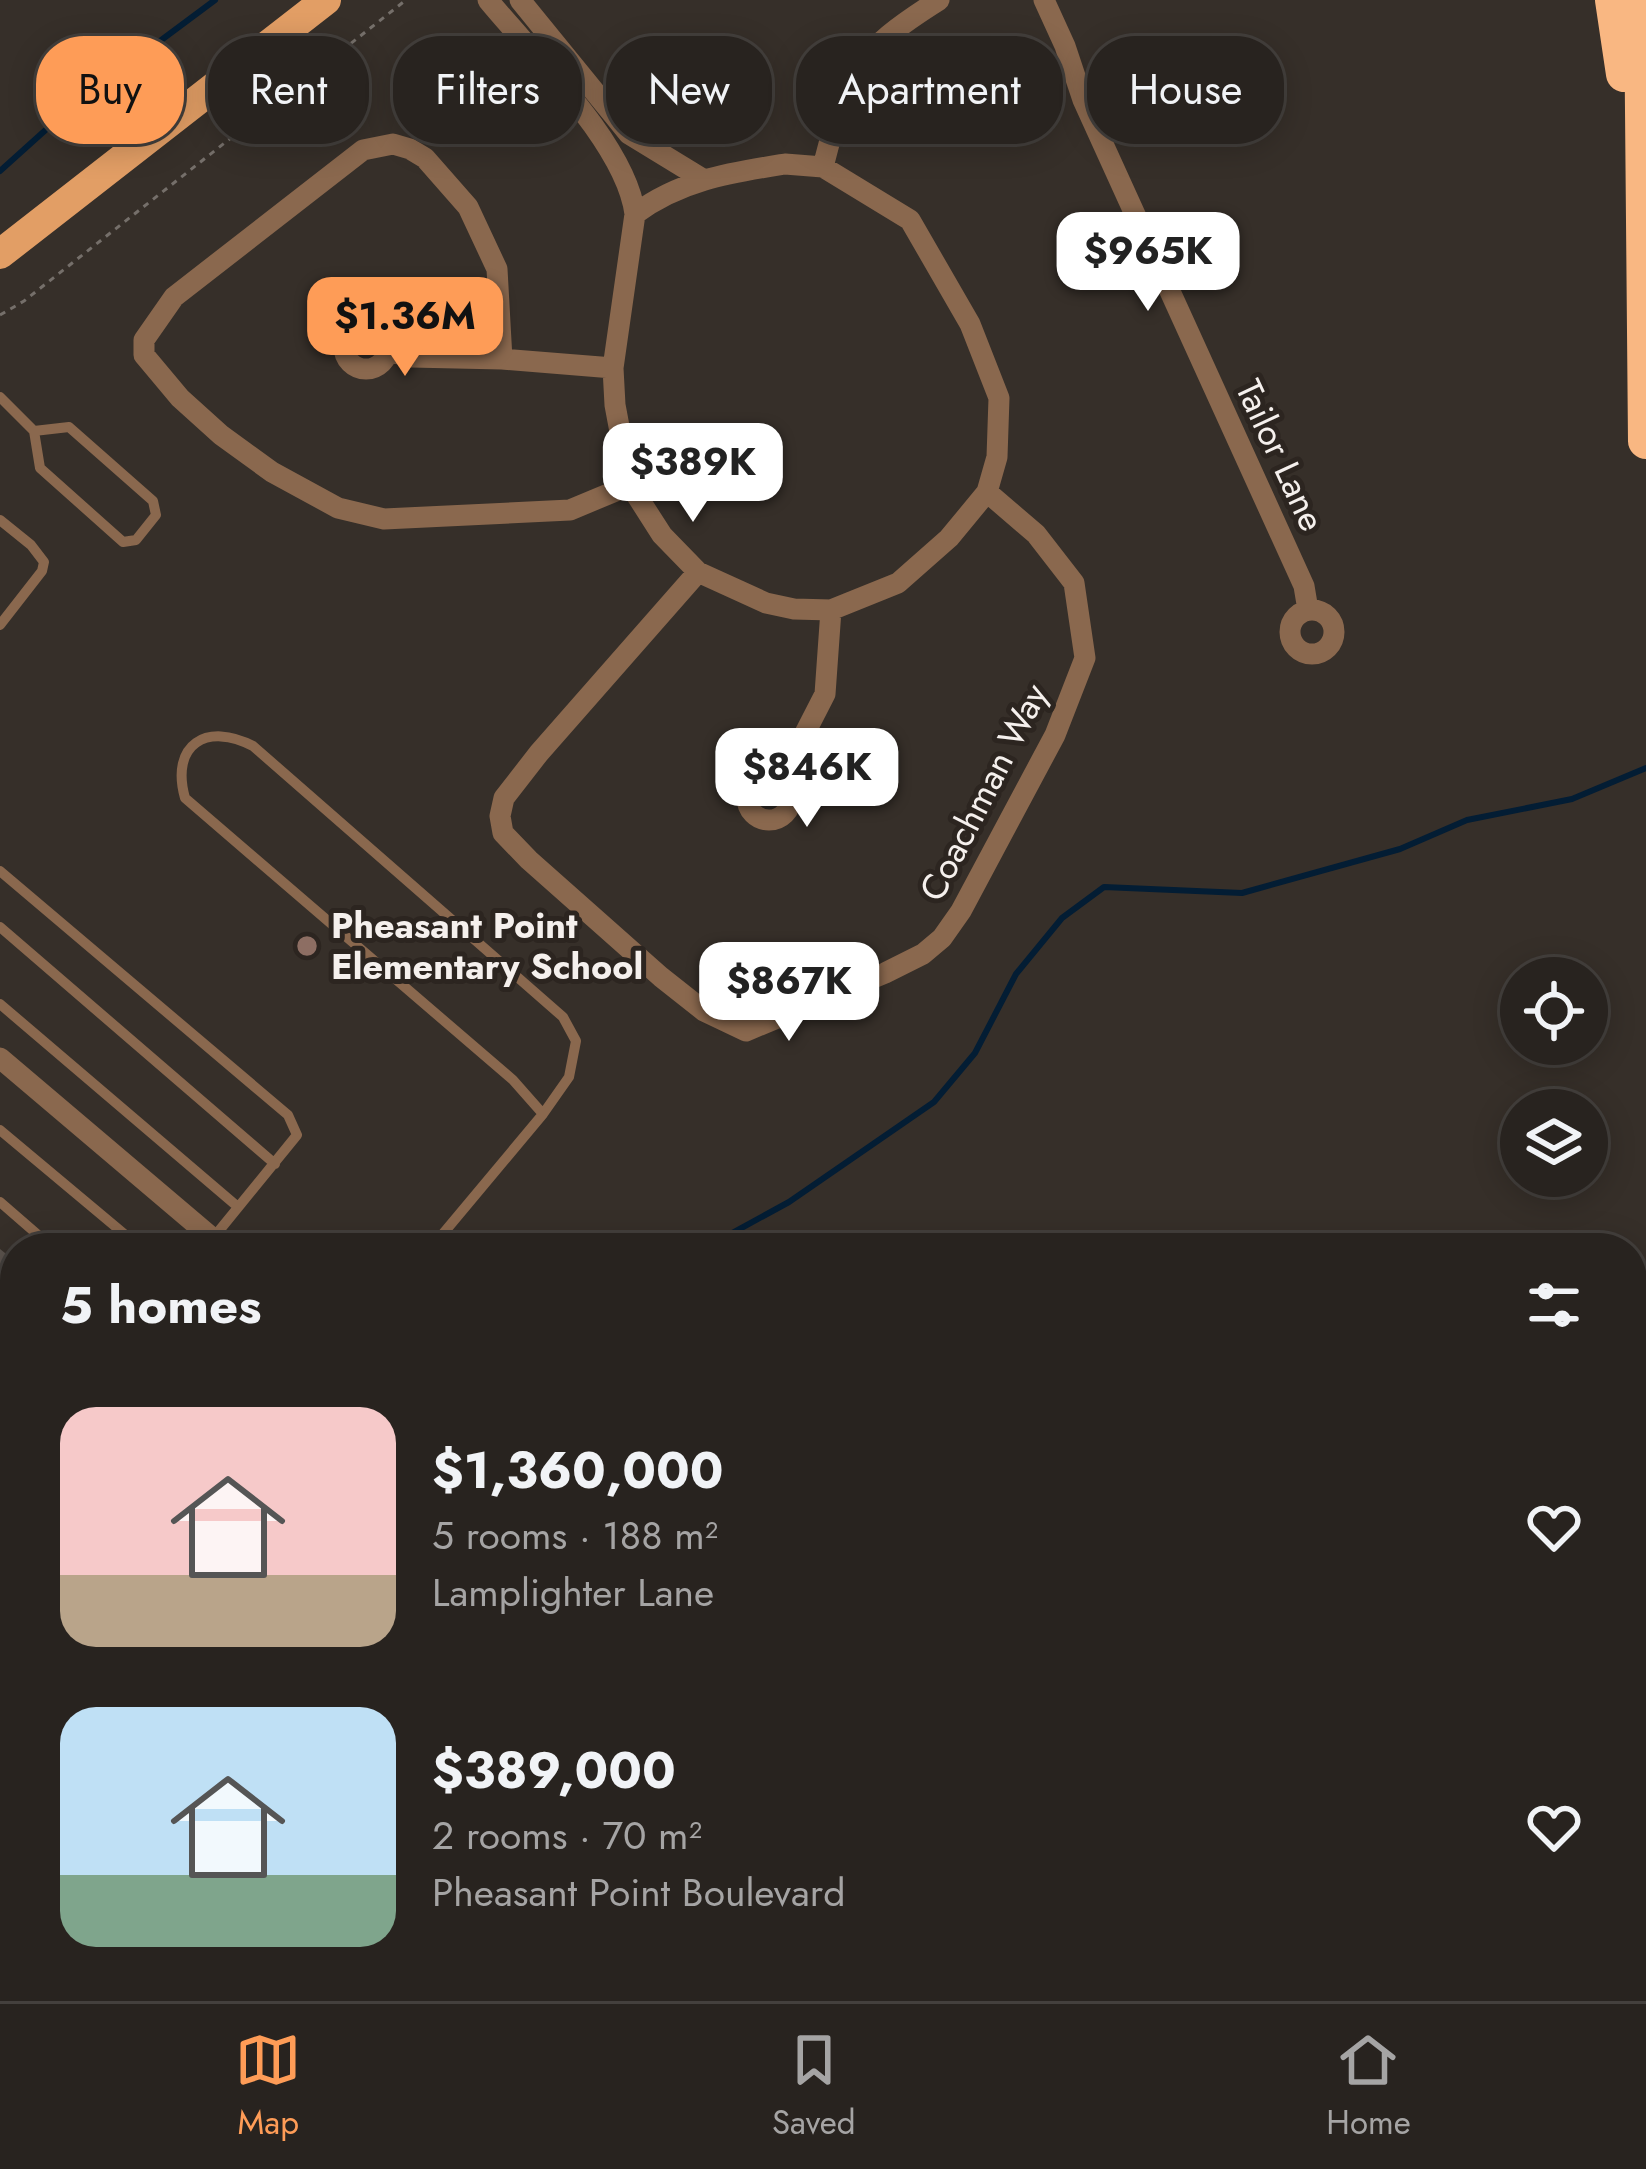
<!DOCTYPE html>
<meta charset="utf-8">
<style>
body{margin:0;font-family:Jost,sans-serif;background:#302b28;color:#f1f3f6;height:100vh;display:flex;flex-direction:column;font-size:45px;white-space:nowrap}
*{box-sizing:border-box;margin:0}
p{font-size:39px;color:#a5a4a4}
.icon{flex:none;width:66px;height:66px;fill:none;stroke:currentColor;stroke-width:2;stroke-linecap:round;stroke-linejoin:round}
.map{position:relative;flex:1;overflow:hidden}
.drawer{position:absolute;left:0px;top:1233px;width:1647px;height:768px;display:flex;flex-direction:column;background:#28231f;border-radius:48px 48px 0 0;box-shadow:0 6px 30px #0003,0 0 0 3px #44403d}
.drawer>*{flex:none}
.guide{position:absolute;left:36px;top:36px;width:1575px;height:108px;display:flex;gap:24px}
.buttons{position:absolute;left:1500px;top:957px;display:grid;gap:24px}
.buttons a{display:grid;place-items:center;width:108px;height:108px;border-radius:50%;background:#28231f;box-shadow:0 6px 30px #0003,0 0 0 3px #44403d;font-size:60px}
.price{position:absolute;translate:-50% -102px;padding:0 27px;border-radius:24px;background:#fff;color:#222;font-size:39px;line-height:78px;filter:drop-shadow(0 3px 6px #0008)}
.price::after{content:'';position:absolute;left:50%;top:72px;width:36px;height:27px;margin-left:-18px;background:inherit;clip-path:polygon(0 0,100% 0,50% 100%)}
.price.current{background:#fe9c57;color:#111}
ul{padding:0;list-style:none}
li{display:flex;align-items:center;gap:36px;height:300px;padding:0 60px}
li span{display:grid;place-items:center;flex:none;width:336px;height:240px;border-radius:36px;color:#555}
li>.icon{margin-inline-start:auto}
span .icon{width:144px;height:144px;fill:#fffc;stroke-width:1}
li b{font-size:51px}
h2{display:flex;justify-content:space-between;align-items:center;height:144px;padding:0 60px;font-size:51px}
.tag{padding:0 42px;border-radius:48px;background:#28231f;box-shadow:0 6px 30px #0003,0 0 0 3px #44403d;font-size:42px;line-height:108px}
.tag.current{background:#fe9c57;color:#111}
.menu{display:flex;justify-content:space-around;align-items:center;height:168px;border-top:3px solid #44403d;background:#28231f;font-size:33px;color:#a5a4a4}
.menu a{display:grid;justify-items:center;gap:6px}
.menu .current{color:#fe9c57}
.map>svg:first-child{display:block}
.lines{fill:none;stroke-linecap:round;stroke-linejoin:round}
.stream{stroke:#031d34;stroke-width:6}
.building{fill:#5a524c}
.path{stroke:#756f6a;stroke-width:3;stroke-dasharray:6 6;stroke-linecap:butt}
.service{stroke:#8a684e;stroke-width:10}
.minor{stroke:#8a684e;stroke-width:21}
.primary{stroke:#e29e65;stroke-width:30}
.motorway{stroke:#f9b782;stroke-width:36}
.education-dot{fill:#8d6e63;stroke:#2c2520;stroke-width:4.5}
.labels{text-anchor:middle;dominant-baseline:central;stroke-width:10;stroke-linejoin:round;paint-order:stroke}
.street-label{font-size:36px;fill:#f5f0ed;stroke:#2c2520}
.poi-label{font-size:36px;font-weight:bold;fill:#f5f0ed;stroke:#2c2520;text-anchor:start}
</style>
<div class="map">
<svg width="1646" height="2001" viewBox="0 0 1646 2001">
<rect width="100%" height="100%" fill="#362f29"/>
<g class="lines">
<path class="stream" d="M 0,171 L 70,108 L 215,0
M 705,1248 L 789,1202 L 934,1102 L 975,1053 L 1016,974 L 1062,918 L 1104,887 L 1242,893 L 1400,849 L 1467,820 L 1572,799 L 1646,768
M 495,1986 L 501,2001"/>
</g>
<path class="building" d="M 0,1249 L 15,1261 L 15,1328 L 0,1345 Z"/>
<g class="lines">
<path class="path" d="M 0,315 L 24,301 L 406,0"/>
<path class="service" d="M 0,397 L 34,431 L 40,468 L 123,542 L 136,540 L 156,515 L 153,501 L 69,427 L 34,431
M 0,520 L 31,545 L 44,562 L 42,571 L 0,625
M 0,871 L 288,1115 L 297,1135 L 205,1248
M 0,927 L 275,1164
M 0,1004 L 238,1207
M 0,1130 L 141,1248
M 0,1202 L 53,1248
M 431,1248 L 543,1114 L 569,1077 L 576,1041 L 563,1017 L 253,746 C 207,722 170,744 185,798 L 513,1080 L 543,1114"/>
<path class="minor" d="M 488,0 C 533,55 626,144 635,214
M 520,0 L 629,134 L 701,178
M 1044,0 L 1065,46 L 1083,100 L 1304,586 L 1308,610
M 785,164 L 823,167 L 910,220 L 970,324 L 999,398 L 997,457 L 987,492 L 949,538 L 898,583 L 831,610 L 794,609 L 766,603 L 698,572 L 662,535 L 630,485 L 615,405 L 613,368 L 635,214 C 681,180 729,173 785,164 Z
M 823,167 C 847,72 855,53 939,0
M344 347a22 22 0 1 1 44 0a22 22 0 1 1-44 0Z
M 388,351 L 411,357 L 502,359 L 613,368
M 502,359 L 497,269 L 468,207 L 425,158 L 410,149 L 393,144 L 363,150 L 174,297 L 144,340 L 144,355 L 180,398 L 221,435 L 272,472 L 338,508 L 384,519 L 570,510 L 630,485
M 698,572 L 539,753 L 504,798 L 500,816 L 503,833 L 529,860 L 661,977 L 704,1011 L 746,1031 L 885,973 L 923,954 L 942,938 L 961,911 L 1055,735 L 1085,658 L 1074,583 L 1036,534 L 987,492
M1290 632a22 22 0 1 1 44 0a22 22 0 1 1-44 0Z
M747 798a22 22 0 1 1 44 0a22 22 0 1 1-44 0Z
M 781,780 L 825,694 L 831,610
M 0,1058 L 224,1248
M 1321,1986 L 1336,2001
M 925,2001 L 928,1986
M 1140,2001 L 1141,1986
M 1485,2001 L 1486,1986"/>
<path class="primary" d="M 0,254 L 326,0"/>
<path class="motorway" d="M 1613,0 L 1624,74
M 1642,0 L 1646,441"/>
</g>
<circle class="education-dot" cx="307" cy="946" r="12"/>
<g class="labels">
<g class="street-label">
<text transform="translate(1281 455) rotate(65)">Tailor Lane</text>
<text transform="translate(983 792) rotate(-63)">Coachman Way</text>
</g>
<g class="poi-label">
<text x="331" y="925">Pheasant Point<tspan x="331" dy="41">Elementary School</tspan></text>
</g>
</g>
</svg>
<div class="buttons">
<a><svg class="icon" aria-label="locate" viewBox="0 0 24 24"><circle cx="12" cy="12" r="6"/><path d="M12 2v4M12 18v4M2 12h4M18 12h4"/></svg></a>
<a><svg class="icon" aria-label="layers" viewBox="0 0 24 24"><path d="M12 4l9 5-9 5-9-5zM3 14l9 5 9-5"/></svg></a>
</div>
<b class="price" style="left:1148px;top:314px">$965K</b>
<b class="price current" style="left:405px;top:379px">$1.36M</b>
<b class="price" style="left:693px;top:525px">$389K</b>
<b class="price" style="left:807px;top:830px">$846K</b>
<b class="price" style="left:789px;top:1044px">$867K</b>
<div class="guide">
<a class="tag current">Buy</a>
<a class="tag">Rent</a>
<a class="tag">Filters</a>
<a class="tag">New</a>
<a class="tag">Apartment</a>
<a class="tag">House</a>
</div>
<section class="drawer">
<h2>5 homes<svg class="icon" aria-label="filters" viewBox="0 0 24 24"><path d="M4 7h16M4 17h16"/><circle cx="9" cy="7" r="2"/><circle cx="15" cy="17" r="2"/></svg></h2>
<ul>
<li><span style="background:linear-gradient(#f6c9c9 70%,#b9a48a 0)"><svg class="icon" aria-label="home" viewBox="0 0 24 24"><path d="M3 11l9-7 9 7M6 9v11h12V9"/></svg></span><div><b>$1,360,000</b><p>5 rooms · 188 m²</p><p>Lamplighter Lane</p></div><svg class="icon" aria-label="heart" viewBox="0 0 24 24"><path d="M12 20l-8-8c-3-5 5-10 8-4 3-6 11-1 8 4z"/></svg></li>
<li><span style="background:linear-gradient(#bfe0f5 70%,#7fa58c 0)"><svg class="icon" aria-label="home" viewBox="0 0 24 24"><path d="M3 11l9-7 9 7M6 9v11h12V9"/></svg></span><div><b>$389,000</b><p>2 rooms · 70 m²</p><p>Pheasant Point Boulevard</p></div><svg class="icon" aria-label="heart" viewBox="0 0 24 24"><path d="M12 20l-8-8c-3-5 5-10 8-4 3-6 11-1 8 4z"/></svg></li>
</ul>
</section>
</div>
<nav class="menu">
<a class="current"><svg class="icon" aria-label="map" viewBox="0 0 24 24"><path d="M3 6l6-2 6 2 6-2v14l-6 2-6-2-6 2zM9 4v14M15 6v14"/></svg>Map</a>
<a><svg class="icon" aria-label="saved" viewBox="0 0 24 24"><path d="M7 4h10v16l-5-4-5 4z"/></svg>Saved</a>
<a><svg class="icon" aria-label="home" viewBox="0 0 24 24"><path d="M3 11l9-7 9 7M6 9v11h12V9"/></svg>Home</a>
</nav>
